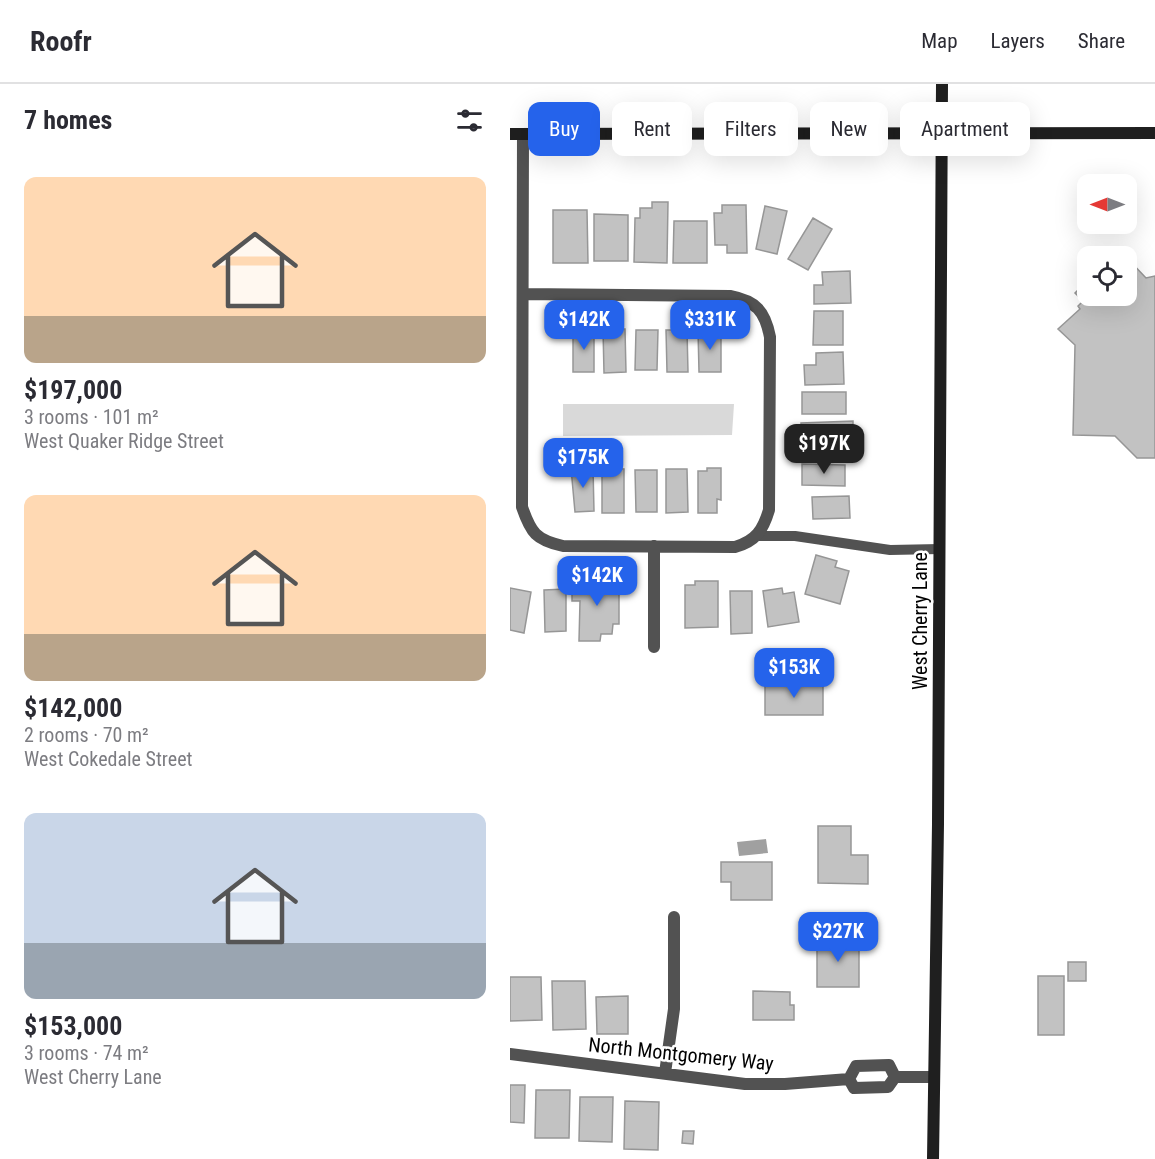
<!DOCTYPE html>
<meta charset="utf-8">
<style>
body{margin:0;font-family:"Roboto Condensed",sans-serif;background:#f2f2f3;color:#2b2b33;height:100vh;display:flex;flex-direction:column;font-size:22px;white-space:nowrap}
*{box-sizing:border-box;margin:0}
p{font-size:20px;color:#7c7c81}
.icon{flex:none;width:33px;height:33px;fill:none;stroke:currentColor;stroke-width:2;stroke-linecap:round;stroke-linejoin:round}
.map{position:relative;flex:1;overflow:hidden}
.panel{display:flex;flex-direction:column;background:#fff;width:510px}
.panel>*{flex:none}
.guide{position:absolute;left:18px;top:18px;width:537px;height:54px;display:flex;gap:12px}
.needle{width:39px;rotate:270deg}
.fabs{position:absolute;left:567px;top:90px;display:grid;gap:12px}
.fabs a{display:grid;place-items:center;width:60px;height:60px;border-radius:12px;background:#fff;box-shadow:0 6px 24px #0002;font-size:30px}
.price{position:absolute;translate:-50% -51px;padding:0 14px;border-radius:12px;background:#2563eb;color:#fff;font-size:20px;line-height:39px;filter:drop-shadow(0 2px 3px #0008)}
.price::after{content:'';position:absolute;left:50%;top:36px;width:18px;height:14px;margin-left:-9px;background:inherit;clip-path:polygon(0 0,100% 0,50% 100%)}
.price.current{background:#222;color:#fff}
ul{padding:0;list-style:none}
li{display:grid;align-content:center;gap:12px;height:318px;padding:0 24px}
li span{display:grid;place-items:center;height:186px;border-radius:12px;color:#555}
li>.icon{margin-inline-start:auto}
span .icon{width:108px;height:108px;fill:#fffc;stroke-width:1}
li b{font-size:26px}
h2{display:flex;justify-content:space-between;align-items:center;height:72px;padding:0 24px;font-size:26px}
.chip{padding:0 21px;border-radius:12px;background:#fff;box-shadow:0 6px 24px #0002;font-size:21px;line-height:54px}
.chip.current{background:#2563eb;color:#fff}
header{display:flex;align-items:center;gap:36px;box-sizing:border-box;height:84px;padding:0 30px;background:#fff;border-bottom:2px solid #e1e1e2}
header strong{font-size:28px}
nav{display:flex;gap:33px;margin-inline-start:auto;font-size:21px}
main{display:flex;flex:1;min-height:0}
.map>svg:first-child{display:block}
.green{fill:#d9d9d9}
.water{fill:#a0a0a0}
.building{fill:#c2c2c2;stroke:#969696;stroke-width:1.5}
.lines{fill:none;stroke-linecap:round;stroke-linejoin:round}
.service{stroke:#525252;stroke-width:10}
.minor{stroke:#525252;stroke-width:12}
.secondary{stroke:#1f1f1f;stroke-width:12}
.labels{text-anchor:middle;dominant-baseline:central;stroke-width:5;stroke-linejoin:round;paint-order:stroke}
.street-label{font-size:20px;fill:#000;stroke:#fff}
</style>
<header>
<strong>Roofr</strong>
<nav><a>Map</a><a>Layers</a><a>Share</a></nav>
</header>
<main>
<section class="panel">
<h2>7 homes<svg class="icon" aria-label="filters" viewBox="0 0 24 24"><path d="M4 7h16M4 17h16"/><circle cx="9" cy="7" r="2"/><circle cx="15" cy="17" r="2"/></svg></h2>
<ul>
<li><span style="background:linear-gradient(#ffd9b3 75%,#b9a48a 0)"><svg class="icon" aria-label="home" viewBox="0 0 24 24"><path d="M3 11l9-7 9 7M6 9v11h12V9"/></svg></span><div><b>$197,000</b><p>3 rooms · 101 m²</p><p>West Quaker Ridge Street</p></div></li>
<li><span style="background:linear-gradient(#ffd9b3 75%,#b9a48a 0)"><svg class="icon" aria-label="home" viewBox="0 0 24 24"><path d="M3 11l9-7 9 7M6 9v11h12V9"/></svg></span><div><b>$142,000</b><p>2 rooms · 70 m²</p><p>West Cokedale Street</p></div></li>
<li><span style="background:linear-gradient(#c9d6e8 70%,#9aa5b1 0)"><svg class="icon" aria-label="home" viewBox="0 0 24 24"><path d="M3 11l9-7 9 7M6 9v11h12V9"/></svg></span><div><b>$153,000</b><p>3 rooms · 74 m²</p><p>West Cherry Lane</p></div></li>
</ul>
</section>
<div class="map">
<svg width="645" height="1075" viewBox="0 0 645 1075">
<rect width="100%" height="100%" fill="#fff"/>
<path class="green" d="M 53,320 L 224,320 L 222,351 L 53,352 Z"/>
<path class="water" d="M 256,755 L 258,769 L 229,772 L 227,758 Z"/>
<path class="building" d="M 142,118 L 158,118 L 157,179 L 124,178 L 125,134 L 130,134 L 130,124 L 142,124 Z
M 212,121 L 236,121 L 237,169 L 217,169 L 217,161 L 205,161 L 204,129 L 212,129 Z
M 255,122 L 277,127 L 267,170 L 246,165 Z
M 43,126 L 77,126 L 78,179 L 43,179 Z
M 84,130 L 118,131 L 118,177 L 84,177 Z
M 303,134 L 322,145 L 298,186 L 278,175 Z
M 164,137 L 197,137 L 197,179 L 163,179 Z
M 619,176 L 636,194 L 645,192 L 645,374 L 627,374 L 605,352 L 563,351 L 565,261 L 548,245 L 570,225 L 568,222 L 573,217 L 565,209 L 578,196 L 578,212 L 616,212 L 616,178 Z
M 340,187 L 341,219 L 304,220 L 304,201 L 313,201 L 312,188 Z
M 304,227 L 333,227 L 333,261 L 303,261 Z
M 63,245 L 84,245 L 84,288 L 63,288 Z
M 93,245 L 115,245 L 116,288 L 94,289 Z
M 126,246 L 148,246 L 147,286 L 125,286 Z
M 156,246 L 177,246 L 178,288 L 157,288 Z
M 188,246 L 207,246 L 207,252 L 211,252 L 211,288 L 189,288 Z
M 333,268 L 334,300 L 295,301 L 294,281 L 306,281 L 306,269 Z
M 292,308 L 336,308 L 336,330 L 292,330 Z
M 343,337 L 343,350 L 336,350 L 336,374 L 323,374 L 323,364 L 292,365 L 291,339 Z
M 292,380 L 335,381 L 335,402 L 292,401 Z
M 61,384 L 83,384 L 84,427 L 65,428 Z
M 92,384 L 114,385 L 114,429 L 92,429 Z
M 197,384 L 211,384 L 211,416 L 207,415 L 207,429 L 188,429 L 188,387 L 197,387 Z
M 156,385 L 177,385 L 178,428 L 156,429 Z
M 125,386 L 147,386 L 147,428 L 126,428 Z
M 339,412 L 340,434 L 303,435 L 302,413 Z
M 306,471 L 327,477 L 325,483 L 339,487 L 330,520 L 295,510 Z
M 69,496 L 109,496 L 109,540 L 103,540 L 102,550 L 91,550 L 90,557 L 69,557 L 70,517 L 62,517 L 62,499 L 69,499 Z
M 185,497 L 208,497 L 208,543 L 175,544 L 175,501 L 185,501 Z
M 0,504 L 21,508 L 14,549 L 0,546 Z
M 272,504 L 273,510 L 284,508 L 289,538 L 258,543 L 253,507 Z
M 56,505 L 56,547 L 35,548 L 34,506 Z
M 220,507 L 242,507 L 242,549 L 221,550 Z
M 255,599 L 313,599 L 313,631 L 255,631 Z
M 308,742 L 341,742 L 341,771 L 358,771 L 358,800 L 308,799 Z
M 211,778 L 262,778 L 262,816 L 221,816 L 221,798 L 211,798 Z
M 307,856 L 349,856 L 349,903 L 307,903 Z
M 558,878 L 576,878 L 576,897 L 558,897 Z
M 528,892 L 554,892 L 554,951 L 528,951 Z
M 0,893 L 31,893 L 32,936 L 0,937 Z
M 42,897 L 75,897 L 76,945 L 43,946 Z
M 243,907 L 280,908 L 280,921 L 284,921 L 284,936 L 243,936 Z
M 118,912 L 118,950 L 87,950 L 86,913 Z
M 0,1001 L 15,1001 L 14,1039 L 0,1038 Z
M 26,1006 L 60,1006 L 59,1054 L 25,1054 Z
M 70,1013 L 103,1013 L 102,1058 L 69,1057 Z
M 115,1017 L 149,1018 L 148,1066 L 114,1065 Z
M 173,1047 L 184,1047 L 183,1060 L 172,1059 Z"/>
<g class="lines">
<path class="service" d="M 248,452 L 285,452 L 380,466 L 430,465"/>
<path class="minor" d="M 13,50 L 12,423 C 21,449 26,456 53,462 L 225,463 C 246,457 253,446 259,426 L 260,253 C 255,227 246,217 220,212 L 13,210
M 144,563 L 144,462
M 0,970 L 235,1000 L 275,1000 L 339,995
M 379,981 L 385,993 L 378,1003 L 344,1004 L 339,995 L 346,982 Z
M 155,989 L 164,925 L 164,833
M 385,993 L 424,993"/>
<path class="secondary" d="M 0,50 L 645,49
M 423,1075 L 428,740 L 432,0"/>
</g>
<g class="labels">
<g class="street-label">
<text transform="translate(410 537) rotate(-90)">West Cherry Lane</text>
<text transform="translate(171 970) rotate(6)">North Montgomery Way</text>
</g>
</g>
</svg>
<div class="fabs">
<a><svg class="needle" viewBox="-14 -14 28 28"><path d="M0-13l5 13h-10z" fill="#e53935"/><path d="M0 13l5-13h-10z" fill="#7c7c81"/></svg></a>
<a><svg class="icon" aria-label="locate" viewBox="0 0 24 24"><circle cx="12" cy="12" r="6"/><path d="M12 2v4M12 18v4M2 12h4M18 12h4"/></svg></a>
</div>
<b class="price" style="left:74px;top:267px">$142K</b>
<b class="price" style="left:200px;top:267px">$331K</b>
<b class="price current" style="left:314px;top:391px">$197K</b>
<b class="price" style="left:73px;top:405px">$175K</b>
<b class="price" style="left:87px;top:523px">$142K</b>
<b class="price" style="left:284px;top:615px">$153K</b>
<b class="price" style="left:328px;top:879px">$227K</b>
<div class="guide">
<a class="chip current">Buy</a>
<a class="chip">Rent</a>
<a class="chip">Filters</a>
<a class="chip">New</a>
<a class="chip">Apartment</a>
</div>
</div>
</main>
